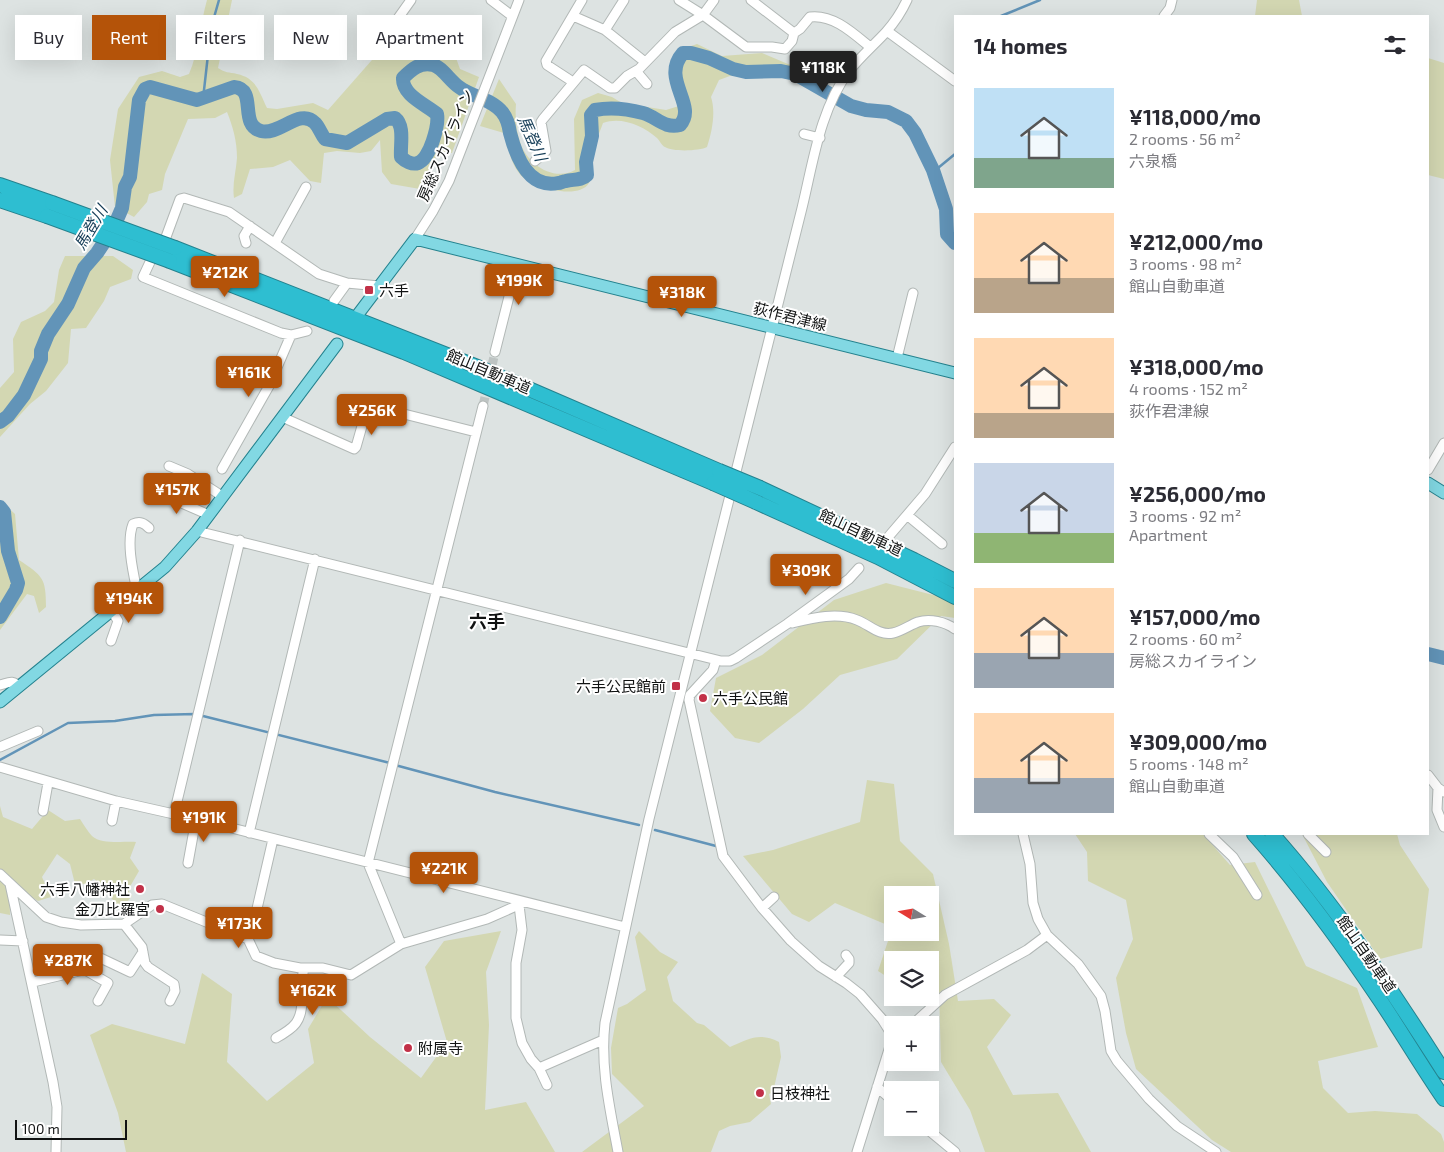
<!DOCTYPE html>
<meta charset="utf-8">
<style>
body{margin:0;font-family:"Exo 2","Noto Sans JP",sans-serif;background:#f7f7f7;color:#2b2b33;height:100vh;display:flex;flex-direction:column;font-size:19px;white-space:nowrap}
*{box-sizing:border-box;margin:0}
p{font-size:16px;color:#7c7c81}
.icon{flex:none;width:28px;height:28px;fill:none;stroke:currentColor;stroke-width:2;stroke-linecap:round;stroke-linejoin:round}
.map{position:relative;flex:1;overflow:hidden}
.details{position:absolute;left:954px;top:15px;width:475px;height:820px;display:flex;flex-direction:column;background:#fff;border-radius:0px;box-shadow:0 5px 20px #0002}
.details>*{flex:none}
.banner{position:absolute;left:15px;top:15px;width:475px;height:45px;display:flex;gap:10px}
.needle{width:32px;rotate:281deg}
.buttons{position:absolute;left:884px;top:886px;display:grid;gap:10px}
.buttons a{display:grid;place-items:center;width:55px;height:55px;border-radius:0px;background:#fff;box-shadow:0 5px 20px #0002;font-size:25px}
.scale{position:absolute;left:15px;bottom:12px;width:112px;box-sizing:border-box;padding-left:5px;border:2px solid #111313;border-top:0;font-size:14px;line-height:18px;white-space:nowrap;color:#111313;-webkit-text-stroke:4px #fff;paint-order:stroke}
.price{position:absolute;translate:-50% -42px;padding:0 11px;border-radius:5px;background:#b45309;color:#fff;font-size:16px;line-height:32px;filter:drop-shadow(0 1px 2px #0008)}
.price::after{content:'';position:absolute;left:50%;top:30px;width:15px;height:11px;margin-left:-8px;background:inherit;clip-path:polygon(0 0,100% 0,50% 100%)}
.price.selected{background:#222;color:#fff}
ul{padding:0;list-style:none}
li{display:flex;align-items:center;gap:15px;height:125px;padding:0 20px}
li span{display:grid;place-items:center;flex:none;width:140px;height:100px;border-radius:0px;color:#555}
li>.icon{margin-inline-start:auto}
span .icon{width:60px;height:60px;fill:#fffc;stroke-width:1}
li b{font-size:21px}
h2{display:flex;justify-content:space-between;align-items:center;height:60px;padding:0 20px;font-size:21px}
.chip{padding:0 18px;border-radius:0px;background:#fff;box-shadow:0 5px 20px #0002;font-size:18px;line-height:45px}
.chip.selected{background:#b45309;color:#fff}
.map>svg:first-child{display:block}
.green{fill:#d3d7b2}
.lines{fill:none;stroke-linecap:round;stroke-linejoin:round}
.stream{stroke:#6294b8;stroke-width:2.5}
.river{stroke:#6294b8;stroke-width:14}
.minor-tunnel{stroke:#bec4c3;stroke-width:9;stroke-dasharray:9 4.5;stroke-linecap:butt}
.minor-casing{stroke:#b2b8b6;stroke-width:11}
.major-casing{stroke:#24828e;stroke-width:13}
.highway-casing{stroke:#24828e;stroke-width:16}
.minor{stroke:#fff;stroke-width:9}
.major{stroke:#82d8e3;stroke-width:11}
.highway{stroke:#2ebed1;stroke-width:14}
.highway-bridge-casing{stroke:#24828e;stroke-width:16;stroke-linecap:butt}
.highway-bridge{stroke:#2ebed1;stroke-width:14}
.poi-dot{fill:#c23148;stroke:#fff;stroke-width:2}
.labels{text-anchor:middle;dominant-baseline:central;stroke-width:4;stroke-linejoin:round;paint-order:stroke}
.street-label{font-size:15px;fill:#111313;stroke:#fff}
.poi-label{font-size:15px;fill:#111313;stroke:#fff;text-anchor:start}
.water-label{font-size:16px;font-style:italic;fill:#133b55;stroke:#fff}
.quarter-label{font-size:18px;font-weight:bold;fill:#111313;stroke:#fff}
</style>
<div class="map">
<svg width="1444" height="1152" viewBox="0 0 1444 1152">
<rect width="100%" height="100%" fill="#dde3e2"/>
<path class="green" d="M 207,0 L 232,0 L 218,68 C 225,73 229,72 237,74 C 256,78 259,91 267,108 L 277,109 L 313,103 L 328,110 L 386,44 L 427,52 L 452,47 L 460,69 L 479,77 L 452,153 L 438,152 L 429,176 L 420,189 L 391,184 L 382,172 L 380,140 L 371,151 L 360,153 L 337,151 L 324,153 L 321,183 L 310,181 L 290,160 L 273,167 L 250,169 L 242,194 L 234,198 C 232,184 236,172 237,158 C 237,141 233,127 227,112 L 215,118 L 188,119 L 165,174 L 162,190 L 149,194 L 147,202 L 134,217 L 115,207 L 110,160 L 118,109 L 139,77 L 162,71 L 180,77 L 189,74 C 199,51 200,24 207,0 Z
M 1257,0 L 1299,0 L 1302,16 L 1255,16 Z
M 697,44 L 722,56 L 762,53 L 795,67 L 749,69 L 719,80 L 711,97 C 716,112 712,132 707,147 C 700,151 672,152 665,147 C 662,146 660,141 657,138 C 644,126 621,116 603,123 C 599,134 594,145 592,157 C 591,165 593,176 589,183 C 579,201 528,187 519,173 C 510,161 508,147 504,133 L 480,126 L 499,79 L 516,104 C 515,116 516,130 520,142 C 527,164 553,182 575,170 L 574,119 L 582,100 L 598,93 L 612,97 L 622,103 L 666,110 L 679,106 C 678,76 652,58 697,44 Z
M 1428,58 L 1444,63 L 1444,179 L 1428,175 Z
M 65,256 L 113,256 L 133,270 L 131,279 L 110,287 L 104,301 L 86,328 L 71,329 L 68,363 L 46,391 L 30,404 L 0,437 L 0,388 L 14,372 L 13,339 L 21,322 L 45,311 L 54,302 L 59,270 Z
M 0,500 L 15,514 L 19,560 C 43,576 46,578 46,607 L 39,613 L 34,596 L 27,594 L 0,630 Z
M 886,583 L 949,599 L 955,603 L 955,618 L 941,616 L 897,659 L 840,675 L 803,709 L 759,743 L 735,738 L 710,711 L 716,678 L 762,655 L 834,600 Z
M 867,780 L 894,784 L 900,841 L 933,874 L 949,944 L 958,1001 L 994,999 L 1011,1015 L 987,1047 L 1013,1095 L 1058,1093 L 1091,1152 L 985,1152 L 970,1110 L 941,1062 L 939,990 L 930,991 L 930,960 L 892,960 L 892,980 L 878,971 L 892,929 L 892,932 L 930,932 L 930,895 L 892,895 L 892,927 L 835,903 L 809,922 L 792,914 L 743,856 L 773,850 L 860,822 Z
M 0,806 L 3,817 L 32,829 L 48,810 L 65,821 L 80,819 C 84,825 88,832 92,836 C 102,845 124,841 136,842 L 130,858 L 139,871 L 128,890 L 132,896 L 121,909 C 111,899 105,888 94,879 L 85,884 L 75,884 L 70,864 L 57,854 L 42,877 L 51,897 L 38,901 L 9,883 L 10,915 L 0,913 Z
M 1075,834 L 1203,834 L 1230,865 L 1255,862 L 1306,966 L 1357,988 L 1378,1047 L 1318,1061 L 1323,1088 L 1348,1113 L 1375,1111 L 1417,1114 L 1441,1134 L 1444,1142 L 1444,1152 L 1231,1152 L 1212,1140 L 1136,1069 L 1126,1033 L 1116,978 L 1133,939 L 1126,900 L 1088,881 L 1087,852 Z
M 1302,834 L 1397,834 L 1400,845 L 1429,889 L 1422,948 L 1380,959 L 1327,882 Z
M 501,931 L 486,972 L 489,1025 L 485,1110 L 526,1102 L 555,1152 L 126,1152 L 118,1113 L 90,1035 L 112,1024 L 185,1044 L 202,973 L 232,994 L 227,1062 L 267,1101 L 314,1063 L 308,1029 L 327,997 L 370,1037 L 421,1078 L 447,1042 L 425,967 L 444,941 Z
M 639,931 L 660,952 L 678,962 L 667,977 L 673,1001 L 697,1023 L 704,1025 L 730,1047 C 749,1039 759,1032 779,1042 L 781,1057 L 773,1092 L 769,1094 L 771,1104 L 750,1122 L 730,1126 L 719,1131 L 711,1152 L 582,1152 L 644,1106 L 612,1074 L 611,1048 L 618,1008 L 627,1004 L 646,990 L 635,937 Z"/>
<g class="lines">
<path class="stream" d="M 1001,16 L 1040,0
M 203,99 L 211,28 L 219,0
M 933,170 L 938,168 L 955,154
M 0,760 L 68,723 L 115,721 L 154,715 L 195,714 L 390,763
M 395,765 L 495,792 L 639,825
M 655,830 L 716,846"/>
<path class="river" d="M 0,422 L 8,416 L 24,395 L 41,359 L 41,351 L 48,334 L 68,304 L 84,268 L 97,253 L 113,229 L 122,208 L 125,187 L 130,177 L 139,100 L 145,89 L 150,87 L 197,100 L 234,87 C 258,89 238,125 261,131 C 279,136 300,107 315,123 C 319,127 321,134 325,139 L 347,143 L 387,119 L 395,118 C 405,126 400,145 401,157 C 405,161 412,165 418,163 C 430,159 439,125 437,114 C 425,104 402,95 403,78 C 412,69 420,62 433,65 C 442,67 450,81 459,87 C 472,97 492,99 502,112 C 507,118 509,126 510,133 C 516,156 528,189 558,183 C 561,183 563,181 566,181 C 573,179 581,181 587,175 L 586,162 L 592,136 L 591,115 L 595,110 C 611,107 628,109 643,113 C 657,117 664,129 680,125 C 698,105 660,79 683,53 L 691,53 L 709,58 L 733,69 L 746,72 L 781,71 L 795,74 L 851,106 L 866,110 L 888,112 L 906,121 L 915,133 L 933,170 L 946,209 L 947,234 L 955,243
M 0,507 L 4,512 L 8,551 L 18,583 L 16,590 L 0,617
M 1428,654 L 1444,658"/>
<path class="minor-tunnel" d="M 483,406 L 495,352"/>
<g class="minor-casing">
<path id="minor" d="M 491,0 L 512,16
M 679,0 L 703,15 L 746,47 L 772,47 L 785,49 L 792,41 L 794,33 L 800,29 L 810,17 C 833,14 853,33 870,47
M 751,0 L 794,33
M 573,16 L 605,30 L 645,62
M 1164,16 L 1170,8 L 1172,0
M 605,30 L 624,0
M 887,31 L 955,81
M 379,45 L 411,0
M 636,71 L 647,84
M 570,80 L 547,65 L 546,61 L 582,0
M 804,134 L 820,138
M 535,161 L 546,151 L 541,122 L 543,119 L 584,70 L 610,88 L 615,88 L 627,76 L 639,69 L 675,32 L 703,15 L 714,0
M 166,237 L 180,199 L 184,198 L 229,212 L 319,274 L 347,283 L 379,286
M 415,239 L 433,211 L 449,181 L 519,0
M 246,243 L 244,236 L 250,226
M 275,243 L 306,187
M 150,262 L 143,277 L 281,333 L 291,335 L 307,331
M 334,301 L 347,283
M 495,352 L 517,265
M 897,358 L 913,293
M 282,417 L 354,449 L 356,447 L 368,405 L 476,432
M 169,466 L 188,474 L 222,496
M 222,469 L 269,386 L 291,335
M 1428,470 L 1444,443
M 157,491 L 177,501 L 209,515
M 907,515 L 942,544
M 197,531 L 721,661 L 730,661 L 736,658 L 787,624 L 849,579 L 859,568
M 889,536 L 925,494 L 955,447
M 137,591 C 133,572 126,542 133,524 C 140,521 144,523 149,528
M 792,623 C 813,618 837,612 857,620 C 870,625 879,636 893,633 C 902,631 910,625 918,622 C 930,618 945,622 955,629
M 111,641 L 118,621 L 112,611
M 716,660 L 713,670 L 690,695 L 689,700 L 723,856 L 762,908 L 791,941 L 819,966 L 846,983 L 860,994 L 882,1019 L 892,1035 L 891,1043 L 857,1152
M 0,685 C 8,683 13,679 19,687
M 0,747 L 38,731
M 0,767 L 116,801 L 196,819 L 625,927
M 1428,775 L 1438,788 L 1444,792
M 1438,788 L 1437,810 L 1444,827
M 43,811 L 48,783
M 174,814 L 240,540
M 112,821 L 116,801
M 249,833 L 315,559
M 1023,834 L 1030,864 L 1033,903 L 1038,919 L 1047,935 L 1078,964 L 1101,996 L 1105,1011 L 1111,1051 L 1117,1061 L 1149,1099 L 1177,1126 L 1216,1152
M 1209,834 L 1233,857 L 1257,895
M 1308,834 L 1326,852
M 188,863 L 196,819
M 0,874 L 46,917 L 61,922 L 81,925 L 124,924 L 152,905 L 162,904 L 248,939 L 256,956 L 274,963 L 300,968 L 323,968 L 351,975 L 401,944 L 487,919 L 525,902
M 10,884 L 53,1082 L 57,1107 L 56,1152
M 519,905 L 522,930 L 516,963 L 516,1018 L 522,1043 L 531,1059 L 539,1068 L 547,1085
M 762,908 L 774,897
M 124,924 L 142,947 L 145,963 L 148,967 L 174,984 L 175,991 L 170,1001
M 248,939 L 253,926 L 273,839
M 0,940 L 23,941
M 401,944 L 368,863 L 483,406
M 83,970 L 90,954 L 92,954 L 130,972 L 143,952
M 836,977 L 849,963 L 849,959 L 846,955
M 33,982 L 83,970 L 87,971 L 108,983 L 98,1001
M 912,1025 L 945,995 L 1027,950 L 1047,935
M 276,1038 C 294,1028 302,1022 302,999 C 302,995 300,991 301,988 C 301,981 303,974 304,968
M 539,1068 L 603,1040
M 877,1087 L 892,1100
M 926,1128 L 955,1152
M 618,1152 C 610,1109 600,1067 605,1023 L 649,819 L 802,208 C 813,163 820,109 849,71 C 860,57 874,45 886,32 C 894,23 902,11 907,0"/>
</g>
<g class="major-casing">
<path id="major" d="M 359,313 L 415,239 L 955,373
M 1428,483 L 1444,493
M 0,702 L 165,567 L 197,531 L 337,344"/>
</g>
<g class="highway-casing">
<path id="highway" d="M 0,185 L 52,203
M 0,200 L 47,216
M 175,248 L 480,368 L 719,471
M 170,261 L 404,352 L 713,483
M 760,488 L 914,560 L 955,581
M 756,502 L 878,557 L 955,597
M 1254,834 C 1300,886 1341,942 1380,1000 C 1402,1033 1422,1067 1444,1099
M 1272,834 C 1337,907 1391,989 1444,1072"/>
</g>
<use href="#minor" class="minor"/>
<use href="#major" class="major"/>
<use href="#highway" class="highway"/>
<g class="highway-bridge-casing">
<path id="highway-bridge" d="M 52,203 L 175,248
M 47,216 L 170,261
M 719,471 L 760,488
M 713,483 L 756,502"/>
</g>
<use href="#highway-bridge" class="highway-bridge"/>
</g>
<g class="poi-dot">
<rect x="364" y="285" width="10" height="10" rx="2.5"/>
<rect x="671" y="681" width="10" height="10" rx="2.5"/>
<circle cx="703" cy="698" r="5"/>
<circle cx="140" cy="889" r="5"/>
<circle cx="160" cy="909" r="5"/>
<circle cx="408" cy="1048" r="5"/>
<circle cx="760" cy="1093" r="5"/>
</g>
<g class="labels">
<g class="street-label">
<text transform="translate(445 145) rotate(-67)">房総スカイライン</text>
<text transform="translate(790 316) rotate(14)">荻作君津線</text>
<text transform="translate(489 371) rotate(23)">館山自動車道</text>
<text transform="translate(861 532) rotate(25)">館山自動車道</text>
<text transform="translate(1367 954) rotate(55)">館山自動車道</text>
</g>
<g class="poi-label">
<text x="379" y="290">六手</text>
<text x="666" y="686" text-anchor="end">六手公民館前</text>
<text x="713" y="698">六手公民館</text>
<text x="130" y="889" text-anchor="end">六手八幡神社</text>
<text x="150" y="909" text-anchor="end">金刀比羅宮</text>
<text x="418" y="1048">附属寺</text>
<text x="770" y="1093">日枝神社</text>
</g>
<g class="water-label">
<text transform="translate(533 138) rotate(66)">馬登川</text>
<text transform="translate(90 227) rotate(-59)">馬登川</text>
</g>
<g class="quarter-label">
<text x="487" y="621">六手</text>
</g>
</g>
</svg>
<div class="buttons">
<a><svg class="needle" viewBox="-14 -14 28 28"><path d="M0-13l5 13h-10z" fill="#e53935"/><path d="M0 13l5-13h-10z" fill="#7c7c81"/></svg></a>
<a><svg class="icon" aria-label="layers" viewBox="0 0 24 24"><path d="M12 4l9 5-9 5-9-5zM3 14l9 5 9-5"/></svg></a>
<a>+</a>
<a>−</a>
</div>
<div class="scale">100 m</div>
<b class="price selected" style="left:823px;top:93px">¥118K</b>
<b class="price" style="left:225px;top:298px">¥212K</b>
<b class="price" style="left:519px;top:306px">¥199K</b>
<b class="price" style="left:682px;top:318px">¥318K</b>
<b class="price" style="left:249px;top:398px">¥161K</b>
<b class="price" style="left:372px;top:436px">¥256K</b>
<b class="price" style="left:177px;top:515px">¥157K</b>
<b class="price" style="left:806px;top:596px">¥309K</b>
<b class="price" style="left:129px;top:624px">¥194K</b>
<b class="price" style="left:204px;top:843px">¥191K</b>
<b class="price" style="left:444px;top:894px">¥221K</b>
<b class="price" style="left:239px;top:949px">¥173K</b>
<b class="price" style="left:68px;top:986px">¥287K</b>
<b class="price" style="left:313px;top:1016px">¥162K</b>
<div class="banner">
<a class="chip">Buy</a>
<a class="chip selected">Rent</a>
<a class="chip">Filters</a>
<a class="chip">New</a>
<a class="chip">Apartment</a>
</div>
<section class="details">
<h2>14 homes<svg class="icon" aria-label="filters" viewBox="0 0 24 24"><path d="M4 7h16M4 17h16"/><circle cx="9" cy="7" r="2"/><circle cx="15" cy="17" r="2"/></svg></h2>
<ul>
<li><span style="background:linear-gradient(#bfe0f5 70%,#7fa58c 0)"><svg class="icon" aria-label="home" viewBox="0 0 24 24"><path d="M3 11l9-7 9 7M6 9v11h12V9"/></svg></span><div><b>¥118,000/mo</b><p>2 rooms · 56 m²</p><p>六泉橋</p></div></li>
<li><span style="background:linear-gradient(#ffd9b3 65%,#b9a48a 0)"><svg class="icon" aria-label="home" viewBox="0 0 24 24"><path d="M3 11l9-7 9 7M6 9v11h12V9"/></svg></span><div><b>¥212,000/mo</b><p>3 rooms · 98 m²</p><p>館山自動車道</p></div></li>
<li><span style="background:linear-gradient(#ffd9b3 75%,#b9a48a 0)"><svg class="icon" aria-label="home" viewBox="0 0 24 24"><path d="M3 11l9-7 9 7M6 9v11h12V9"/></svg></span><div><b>¥318,000/mo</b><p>4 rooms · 152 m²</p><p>荻作君津線</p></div></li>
<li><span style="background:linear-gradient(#c9d6e8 70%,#8fb573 0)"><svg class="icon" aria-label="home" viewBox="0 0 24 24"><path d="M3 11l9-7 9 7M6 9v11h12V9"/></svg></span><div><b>¥256,000/mo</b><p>3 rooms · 92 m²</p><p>Apartment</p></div></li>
<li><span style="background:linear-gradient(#ffd9b3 65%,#9aa5b1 0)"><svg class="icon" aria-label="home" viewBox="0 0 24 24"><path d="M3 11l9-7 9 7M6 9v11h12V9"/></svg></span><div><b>¥157,000/mo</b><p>2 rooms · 60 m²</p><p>房総スカイライン</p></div></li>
<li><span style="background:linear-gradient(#ffd9b3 65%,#9aa5b1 0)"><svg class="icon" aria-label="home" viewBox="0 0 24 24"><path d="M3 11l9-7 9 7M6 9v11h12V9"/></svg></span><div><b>¥309,000/mo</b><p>5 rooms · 148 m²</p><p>館山自動車道</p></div></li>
</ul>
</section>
</div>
